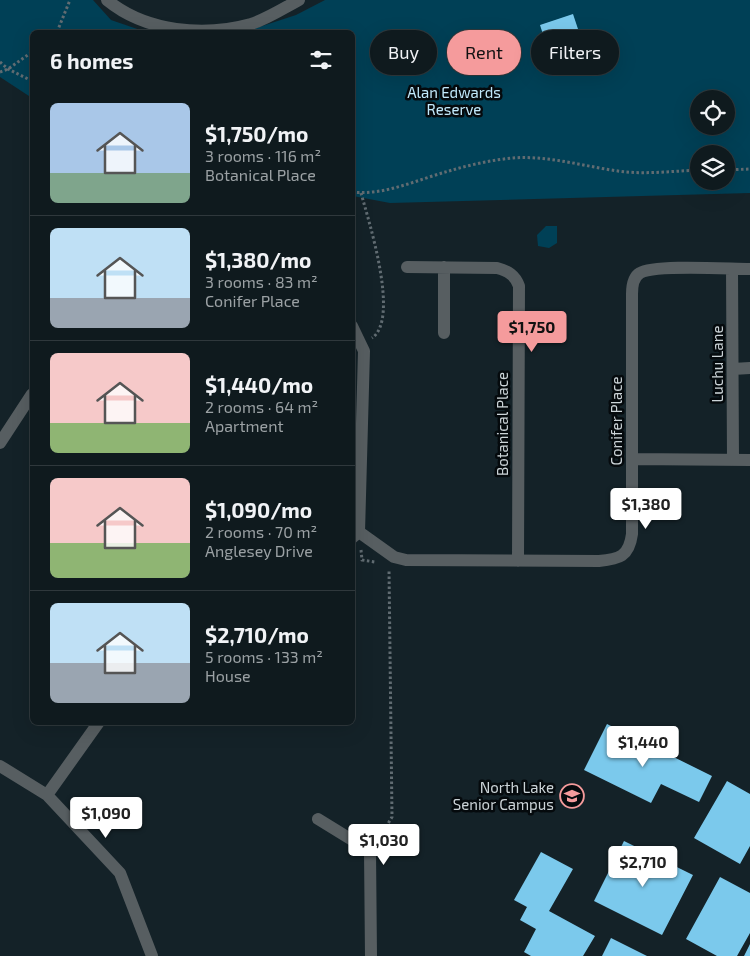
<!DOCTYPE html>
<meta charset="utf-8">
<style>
body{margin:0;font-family:"Exo 2",sans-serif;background:#1d272b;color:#f1f3f6;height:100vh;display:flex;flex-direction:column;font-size:19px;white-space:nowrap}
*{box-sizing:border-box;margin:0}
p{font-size:16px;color:#9ba1a4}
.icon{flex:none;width:28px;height:28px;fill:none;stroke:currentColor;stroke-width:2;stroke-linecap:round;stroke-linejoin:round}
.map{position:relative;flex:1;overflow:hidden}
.side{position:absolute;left:30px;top:30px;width:325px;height:695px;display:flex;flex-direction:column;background:#0f1a1e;border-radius:8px;box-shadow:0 5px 20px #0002,0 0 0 1px #2f383c}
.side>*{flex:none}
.top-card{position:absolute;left:370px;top:30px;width:305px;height:45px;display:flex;gap:10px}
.fabs{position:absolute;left:690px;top:90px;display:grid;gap:10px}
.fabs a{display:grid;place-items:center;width:45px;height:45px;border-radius:50%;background:#0f1a1e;box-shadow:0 5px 20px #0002,0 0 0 1px #2f383c;font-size:25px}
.price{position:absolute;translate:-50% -42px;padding:0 11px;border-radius:5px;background:#fff;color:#222;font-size:16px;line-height:32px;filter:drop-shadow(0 1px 2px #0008)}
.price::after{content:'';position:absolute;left:50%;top:30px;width:15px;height:11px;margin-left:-8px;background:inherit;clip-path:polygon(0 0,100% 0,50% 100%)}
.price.current{background:#f59b9c;color:#111}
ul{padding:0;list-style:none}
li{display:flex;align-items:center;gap:15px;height:125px;padding:0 20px}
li+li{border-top:1px solid #2f383c}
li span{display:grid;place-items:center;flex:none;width:140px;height:100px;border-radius:8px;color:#555}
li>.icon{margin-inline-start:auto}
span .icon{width:60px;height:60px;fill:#fffc;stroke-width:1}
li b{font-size:21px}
h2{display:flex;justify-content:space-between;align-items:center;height:60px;padding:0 20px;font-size:21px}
.tag{padding:0 18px;border-radius:22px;background:#0f1a1e;box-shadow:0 5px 20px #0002,0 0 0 1px #2f383c;font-size:18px;line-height:45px}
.tag.current{background:#f59b9c;color:#111}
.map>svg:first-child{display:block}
.green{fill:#004056;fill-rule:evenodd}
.building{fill:#7bc9ec}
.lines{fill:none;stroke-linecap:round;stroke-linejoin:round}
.path{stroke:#616c72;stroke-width:3;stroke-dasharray:2.5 2.5;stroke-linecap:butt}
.minor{stroke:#575e61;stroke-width:12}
.labels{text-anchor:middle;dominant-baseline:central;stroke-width:5;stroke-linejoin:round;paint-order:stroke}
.park-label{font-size:15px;fill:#c2eafd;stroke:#050a0d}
.street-label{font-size:15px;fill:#ccd4d8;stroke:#050a0d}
.poi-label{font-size:15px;fill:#ccd4d8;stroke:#050a0d;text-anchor:end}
</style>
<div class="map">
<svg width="750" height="956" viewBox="0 0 750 956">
<rect width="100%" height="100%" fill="#142228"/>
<path class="green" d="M 0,0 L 93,0 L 111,20 L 146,32 L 32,32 L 32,98 L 0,77 Z
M 325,0 L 750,0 L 750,193 L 390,203 L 353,196 L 352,32 L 244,32 L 296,15 ZM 699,99 L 726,99 L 726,126 L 699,126 ZM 699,154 L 726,154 L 726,181 L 699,181 Z
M 546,226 L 557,226 L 557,243 L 549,248 L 538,246 L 537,235 Z"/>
<path class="building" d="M 573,14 L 589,62 L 555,72 L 540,25 Z
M 607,724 L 712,776 L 699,802 L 661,784 L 651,803 L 584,770 Z
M 727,781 L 750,794 L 750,846 L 740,864 L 694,838 Z
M 624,841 L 693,875 L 662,935 L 594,901 Z
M 541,852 L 573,869 L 549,911 L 595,936 L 583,956 L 531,956 L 524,952 L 536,929 L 520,920 L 527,907 L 514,900 Z
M 720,877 L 750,893 L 750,933 L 737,956 L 717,956 L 686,939 Z
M 611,938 L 647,956 L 602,956 Z
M 750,944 L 750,956 L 744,956 Z"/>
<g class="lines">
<path class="path" d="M 57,32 L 70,0
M 0,62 L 8,69 L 32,81
M 0,72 L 8,69 L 32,52
M 726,170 L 750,169
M 352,192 C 384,196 419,179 449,171 C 469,165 491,160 513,158 C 550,155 589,168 626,172 C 650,174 675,171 699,170
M 361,193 C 369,222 400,319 372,338
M 361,550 L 362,560 L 375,562
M 378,840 L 392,817 L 389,570"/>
<path class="minor" d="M 107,0 C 146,32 204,37 251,24 C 267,19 284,8 299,0
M 407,267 L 497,268 C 508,271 515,275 519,286 L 518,561
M 732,269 L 733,460
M 352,326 L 364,351 L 359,532 L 352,538
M 444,333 L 444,267
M 733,369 L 750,368
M 0,443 L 32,394
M 632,459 L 750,460
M 359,532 L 394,557 L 406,560 L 599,561 C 619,559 629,557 632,534 L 632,294 C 632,286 633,277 640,273 C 654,264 729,269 750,269
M 0,766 L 47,795 L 120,873 L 152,956
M 47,795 L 99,722
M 318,819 L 370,851 L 371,956"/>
</g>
<defs>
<g id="school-ring" transform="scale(1.25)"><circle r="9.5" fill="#050a0d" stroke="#f59b9c" stroke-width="1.5"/><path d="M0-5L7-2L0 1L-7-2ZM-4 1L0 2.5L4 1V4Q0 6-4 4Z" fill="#f59b9c"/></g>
</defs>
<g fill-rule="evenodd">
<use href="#school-ring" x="572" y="796"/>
</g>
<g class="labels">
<g class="park-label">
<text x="454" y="92">Alan Edwards<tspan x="454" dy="17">Reserve</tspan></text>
</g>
<g class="street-label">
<text transform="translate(717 364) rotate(-90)">Luchu Lane</text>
<text transform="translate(616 421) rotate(-90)">Conifer Place</text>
<text transform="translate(502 424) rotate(-90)">Botanical Place</text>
</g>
<g class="poi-label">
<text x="554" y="787">North Lake<tspan x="554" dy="17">Senior Campus</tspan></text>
</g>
</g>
</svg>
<div class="fabs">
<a><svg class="icon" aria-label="locate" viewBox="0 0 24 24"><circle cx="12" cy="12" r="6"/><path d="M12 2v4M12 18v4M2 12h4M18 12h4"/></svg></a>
<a><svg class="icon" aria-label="layers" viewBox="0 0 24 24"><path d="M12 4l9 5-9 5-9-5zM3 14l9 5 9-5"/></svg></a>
</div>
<b class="price current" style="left:532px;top:353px">$1,750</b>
<b class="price" style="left:646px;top:530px">$1,380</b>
<b class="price" style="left:643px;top:768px">$1,440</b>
<b class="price" style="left:106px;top:839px">$1,090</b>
<b class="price" style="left:384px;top:866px">$1,030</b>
<b class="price" style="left:643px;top:888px">$2,710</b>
<div class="top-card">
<a class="tag">Buy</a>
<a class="tag current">Rent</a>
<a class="tag">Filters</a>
</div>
<section class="side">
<h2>6 homes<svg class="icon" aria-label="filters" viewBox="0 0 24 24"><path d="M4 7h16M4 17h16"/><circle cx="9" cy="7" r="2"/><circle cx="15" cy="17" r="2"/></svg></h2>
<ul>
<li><span style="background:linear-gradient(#a9c7e8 70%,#7fa58c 0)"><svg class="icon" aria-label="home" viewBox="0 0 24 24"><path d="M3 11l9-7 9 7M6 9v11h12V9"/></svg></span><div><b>$1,750/mo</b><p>3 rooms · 116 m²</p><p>Botanical Place</p></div></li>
<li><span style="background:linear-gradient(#bfe0f5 70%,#9aa5b1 0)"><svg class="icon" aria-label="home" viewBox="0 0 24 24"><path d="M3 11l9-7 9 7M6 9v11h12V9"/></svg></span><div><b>$1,380/mo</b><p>3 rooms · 83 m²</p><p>Conifer Place</p></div></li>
<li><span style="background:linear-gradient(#f6c9c9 70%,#8fb573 0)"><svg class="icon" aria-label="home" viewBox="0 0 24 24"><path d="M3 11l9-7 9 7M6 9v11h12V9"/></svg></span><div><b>$1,440/mo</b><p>2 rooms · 64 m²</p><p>Apartment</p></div></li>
<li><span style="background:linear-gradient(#f6c9c9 65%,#8fb573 0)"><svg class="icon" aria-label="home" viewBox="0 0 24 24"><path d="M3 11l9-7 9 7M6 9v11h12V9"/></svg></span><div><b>$1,090/mo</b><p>2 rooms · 70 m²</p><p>Anglesey Drive</p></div></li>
<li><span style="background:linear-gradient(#bfe0f5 60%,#9aa5b1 0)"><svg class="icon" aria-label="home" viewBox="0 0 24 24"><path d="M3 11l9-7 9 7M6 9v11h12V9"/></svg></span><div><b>$2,710/mo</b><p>5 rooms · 133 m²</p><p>House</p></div></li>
</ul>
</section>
</div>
